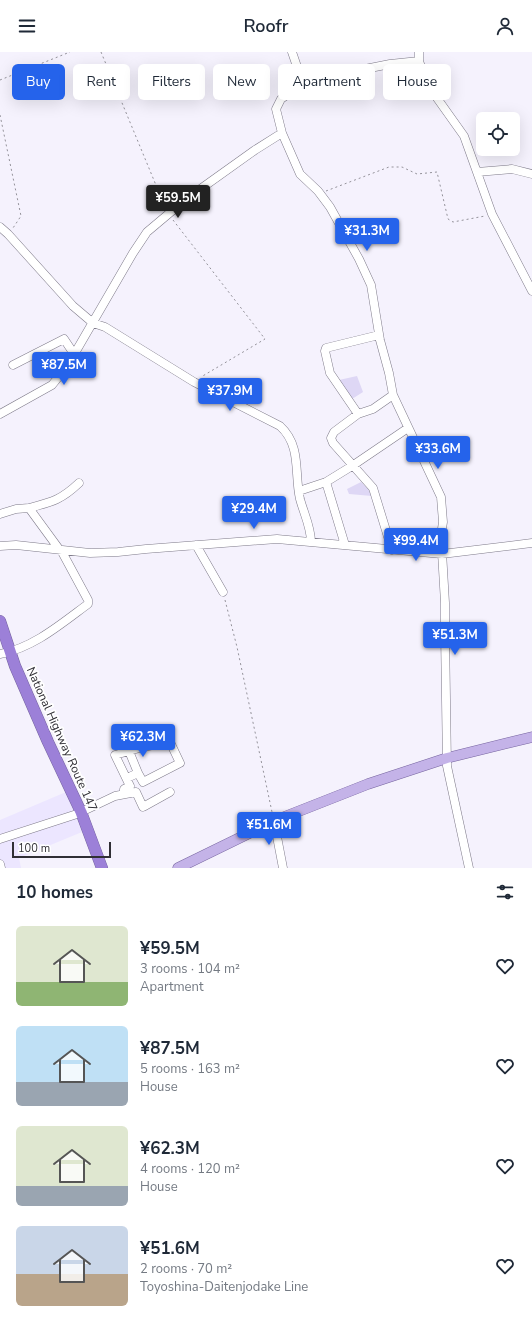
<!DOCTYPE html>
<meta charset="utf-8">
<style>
body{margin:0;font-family:"Nunito Sans",sans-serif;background:#f2f2f3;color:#1f2937;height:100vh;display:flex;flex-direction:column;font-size:15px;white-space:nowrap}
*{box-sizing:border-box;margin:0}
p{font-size:13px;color:#747a83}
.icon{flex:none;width:22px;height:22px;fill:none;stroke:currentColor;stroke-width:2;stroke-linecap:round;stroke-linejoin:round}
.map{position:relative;height:816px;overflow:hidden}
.side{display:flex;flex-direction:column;background:#fff;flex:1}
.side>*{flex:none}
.top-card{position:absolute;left:12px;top:12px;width:508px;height:36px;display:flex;gap:8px}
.buttons{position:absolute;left:476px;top:60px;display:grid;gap:8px}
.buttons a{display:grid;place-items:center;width:44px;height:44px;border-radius:6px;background:#fff;box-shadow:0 4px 16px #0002;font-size:20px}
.scale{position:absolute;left:12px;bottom:10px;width:99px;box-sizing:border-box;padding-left:4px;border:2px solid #302f35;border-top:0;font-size:11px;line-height:14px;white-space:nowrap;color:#302f35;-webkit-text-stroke:3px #fff;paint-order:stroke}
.price{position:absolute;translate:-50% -34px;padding:0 9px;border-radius:4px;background:#2563eb;color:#fff;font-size:13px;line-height:26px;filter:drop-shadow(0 1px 2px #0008)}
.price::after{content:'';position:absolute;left:50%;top:24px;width:12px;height:9px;margin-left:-6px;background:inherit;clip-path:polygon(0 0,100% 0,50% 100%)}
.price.active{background:#222;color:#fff}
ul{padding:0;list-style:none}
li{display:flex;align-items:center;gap:12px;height:100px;padding:0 16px}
li span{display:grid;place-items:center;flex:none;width:112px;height:80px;border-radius:6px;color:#555}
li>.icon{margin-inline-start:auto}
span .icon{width:48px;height:48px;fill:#fffc;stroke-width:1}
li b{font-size:17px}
h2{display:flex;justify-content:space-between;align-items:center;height:48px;padding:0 16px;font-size:17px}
.tag{padding:0 14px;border-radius:6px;background:#fff;box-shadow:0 4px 16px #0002;font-size:14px;line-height:36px}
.tag.active{background:#2563eb;color:#fff}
header{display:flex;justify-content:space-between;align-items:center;height:52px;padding:0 16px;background:#fff;font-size:18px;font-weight:600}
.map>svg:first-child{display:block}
.built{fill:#ece6ff}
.green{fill:#ded7f5}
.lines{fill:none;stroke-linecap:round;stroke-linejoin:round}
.minor-casing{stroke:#7e7a89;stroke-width:9}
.major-casing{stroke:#76649f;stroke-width:11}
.highway-casing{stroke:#76649f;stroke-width:12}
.path{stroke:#94929a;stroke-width:1;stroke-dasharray:2 3;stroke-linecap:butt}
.minor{stroke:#fff;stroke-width:8}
.major{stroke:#c4b3e8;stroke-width:10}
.highway{stroke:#9c80d8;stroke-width:11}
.labels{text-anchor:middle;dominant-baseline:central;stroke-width:3.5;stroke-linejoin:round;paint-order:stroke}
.street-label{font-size:12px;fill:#302f35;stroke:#fff}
</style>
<header><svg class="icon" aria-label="menu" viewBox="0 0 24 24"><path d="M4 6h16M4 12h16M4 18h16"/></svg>Roofr<svg class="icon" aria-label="person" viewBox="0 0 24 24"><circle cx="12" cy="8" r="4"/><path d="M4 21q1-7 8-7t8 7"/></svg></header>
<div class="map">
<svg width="532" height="816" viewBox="0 0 532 816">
<rect width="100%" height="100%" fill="#f5f2fd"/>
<path class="built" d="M 66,740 L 82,780 L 19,806 L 21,816 L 0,816 L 0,768 Z"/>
<path class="green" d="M 357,324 L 363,340 L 352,347 L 339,328 Z
M 361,430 L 369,438 L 372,444 L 349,442 L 347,437 Z"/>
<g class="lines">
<g class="minor-casing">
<path id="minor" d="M 292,0 L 303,32
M 419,0 L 419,9 L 427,32 L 464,84 L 492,162 L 532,239
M 419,9 L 390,12 L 355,19 L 335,20 L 303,32 L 281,47 L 276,57 L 282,81 L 300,122 L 318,139 L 330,155 L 359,207 L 371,233 L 380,288 L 389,321 L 393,343 L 441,445 L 443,470 L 441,483 L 445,551 L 445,581 L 447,714 L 469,816
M 477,120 L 512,117 L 532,122
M 0,175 L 8,182 L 73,254 L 93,271 L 105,275 L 194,330 L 280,374 C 302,394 294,422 300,447 C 304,462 311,475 311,490
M 13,313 L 64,287 L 74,302
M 0,362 L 52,333 L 68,313 L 133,201 L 147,180 L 185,148 L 255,98 L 282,81
M 358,362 L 330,321 L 325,299 L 326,296 L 379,283
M 326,430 L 345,493
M 299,439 L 326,430 L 352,414 L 408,376
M 0,462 L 16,457 L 29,456
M 196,493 L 223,540
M 0,494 L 16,493 L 90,501 L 118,500 L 146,497 L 277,487 L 442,502 L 532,491
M 59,497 L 29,456 C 52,450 61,448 79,431
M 392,498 L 373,436 L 333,391 L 331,386 L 334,380 L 358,362 L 373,357 L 393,343
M 0,602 C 33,596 61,572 88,552 L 88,548 L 61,498
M 129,699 L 138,721
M 124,742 L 124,737 L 130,734 L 115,703 L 143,695 L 170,690 L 180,711 L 143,730 L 138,721 L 127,726
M 274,769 L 283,816
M 0,787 L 77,762 L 115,744 L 136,740 L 143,755 L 170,740
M 0,812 L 1,816"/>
</g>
<g class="major-casing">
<path id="major" d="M 178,816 L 274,769 L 368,732 L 447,706 L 532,685"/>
</g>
<g class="highway-casing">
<path id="highway" d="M 0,569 L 15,614 L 48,690 L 81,760 L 102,816"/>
</g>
<path class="path" d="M 101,0 L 165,155
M 0,28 L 70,0
M 0,63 L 21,164 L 13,176
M 326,139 L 389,115 L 402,115 L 417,122 L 437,120 L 448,167 L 453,170 L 485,164
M 173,168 L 265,287 L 201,325
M 225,548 L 237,595 L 272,760"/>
<use href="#minor" class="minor"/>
<use href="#major" class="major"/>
<use href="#highway" class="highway"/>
</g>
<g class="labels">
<g class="street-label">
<text transform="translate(62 687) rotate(66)">National Highway Route 147</text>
</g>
</g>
</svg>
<div class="buttons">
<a><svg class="icon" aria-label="locate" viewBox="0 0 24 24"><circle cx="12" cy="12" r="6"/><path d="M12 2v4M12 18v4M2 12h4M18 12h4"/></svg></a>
</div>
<div class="scale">100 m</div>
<b class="price active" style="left:178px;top:167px">¥59.5M</b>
<b class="price" style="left:367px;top:200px">¥31.3M</b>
<b class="price" style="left:64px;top:334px">¥87.5M</b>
<b class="price" style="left:230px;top:360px">¥37.9M</b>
<b class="price" style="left:438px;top:418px">¥33.6M</b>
<b class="price" style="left:254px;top:478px">¥29.4M</b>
<b class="price" style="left:416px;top:510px">¥99.4M</b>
<b class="price" style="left:455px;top:604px">¥51.3M</b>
<b class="price" style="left:143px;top:706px">¥62.3M</b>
<b class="price" style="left:269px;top:794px">¥51.6M</b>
<div class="top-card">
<a class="tag active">Buy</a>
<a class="tag">Rent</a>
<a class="tag">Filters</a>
<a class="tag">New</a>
<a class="tag">Apartment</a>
<a class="tag">House</a>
</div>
</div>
<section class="side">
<h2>10 homes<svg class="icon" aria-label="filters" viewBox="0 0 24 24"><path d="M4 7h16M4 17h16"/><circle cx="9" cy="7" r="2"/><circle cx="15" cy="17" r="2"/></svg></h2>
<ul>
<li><span style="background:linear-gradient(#dfe7d0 70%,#8fb573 0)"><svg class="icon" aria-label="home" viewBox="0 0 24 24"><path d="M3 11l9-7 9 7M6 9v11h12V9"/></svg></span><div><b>¥59.5M</b><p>3 rooms · 104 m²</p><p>Apartment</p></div><svg class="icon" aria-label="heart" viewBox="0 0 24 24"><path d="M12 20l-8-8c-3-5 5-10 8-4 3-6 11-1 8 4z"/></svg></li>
<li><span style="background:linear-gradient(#bfe0f5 70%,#9aa5b1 0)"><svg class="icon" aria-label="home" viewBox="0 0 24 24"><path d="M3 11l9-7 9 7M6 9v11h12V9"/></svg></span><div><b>¥87.5M</b><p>5 rooms · 163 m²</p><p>House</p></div><svg class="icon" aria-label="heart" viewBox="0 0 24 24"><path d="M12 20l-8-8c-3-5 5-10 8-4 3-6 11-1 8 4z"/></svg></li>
<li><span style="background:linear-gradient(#dfe7d0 75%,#9aa5b1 0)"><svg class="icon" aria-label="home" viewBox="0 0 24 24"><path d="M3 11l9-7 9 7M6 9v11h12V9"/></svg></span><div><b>¥62.3M</b><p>4 rooms · 120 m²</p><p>House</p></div><svg class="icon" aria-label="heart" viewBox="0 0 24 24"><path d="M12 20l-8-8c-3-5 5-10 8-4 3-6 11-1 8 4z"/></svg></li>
<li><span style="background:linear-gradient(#c9d6e8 60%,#b9a48a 0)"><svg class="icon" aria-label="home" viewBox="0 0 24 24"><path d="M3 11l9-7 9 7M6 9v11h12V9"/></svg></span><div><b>¥51.6M</b><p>2 rooms · 70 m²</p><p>Toyoshina-Daitenjodake Line</p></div><svg class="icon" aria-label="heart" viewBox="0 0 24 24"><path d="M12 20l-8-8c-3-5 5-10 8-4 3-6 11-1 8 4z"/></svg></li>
</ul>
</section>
